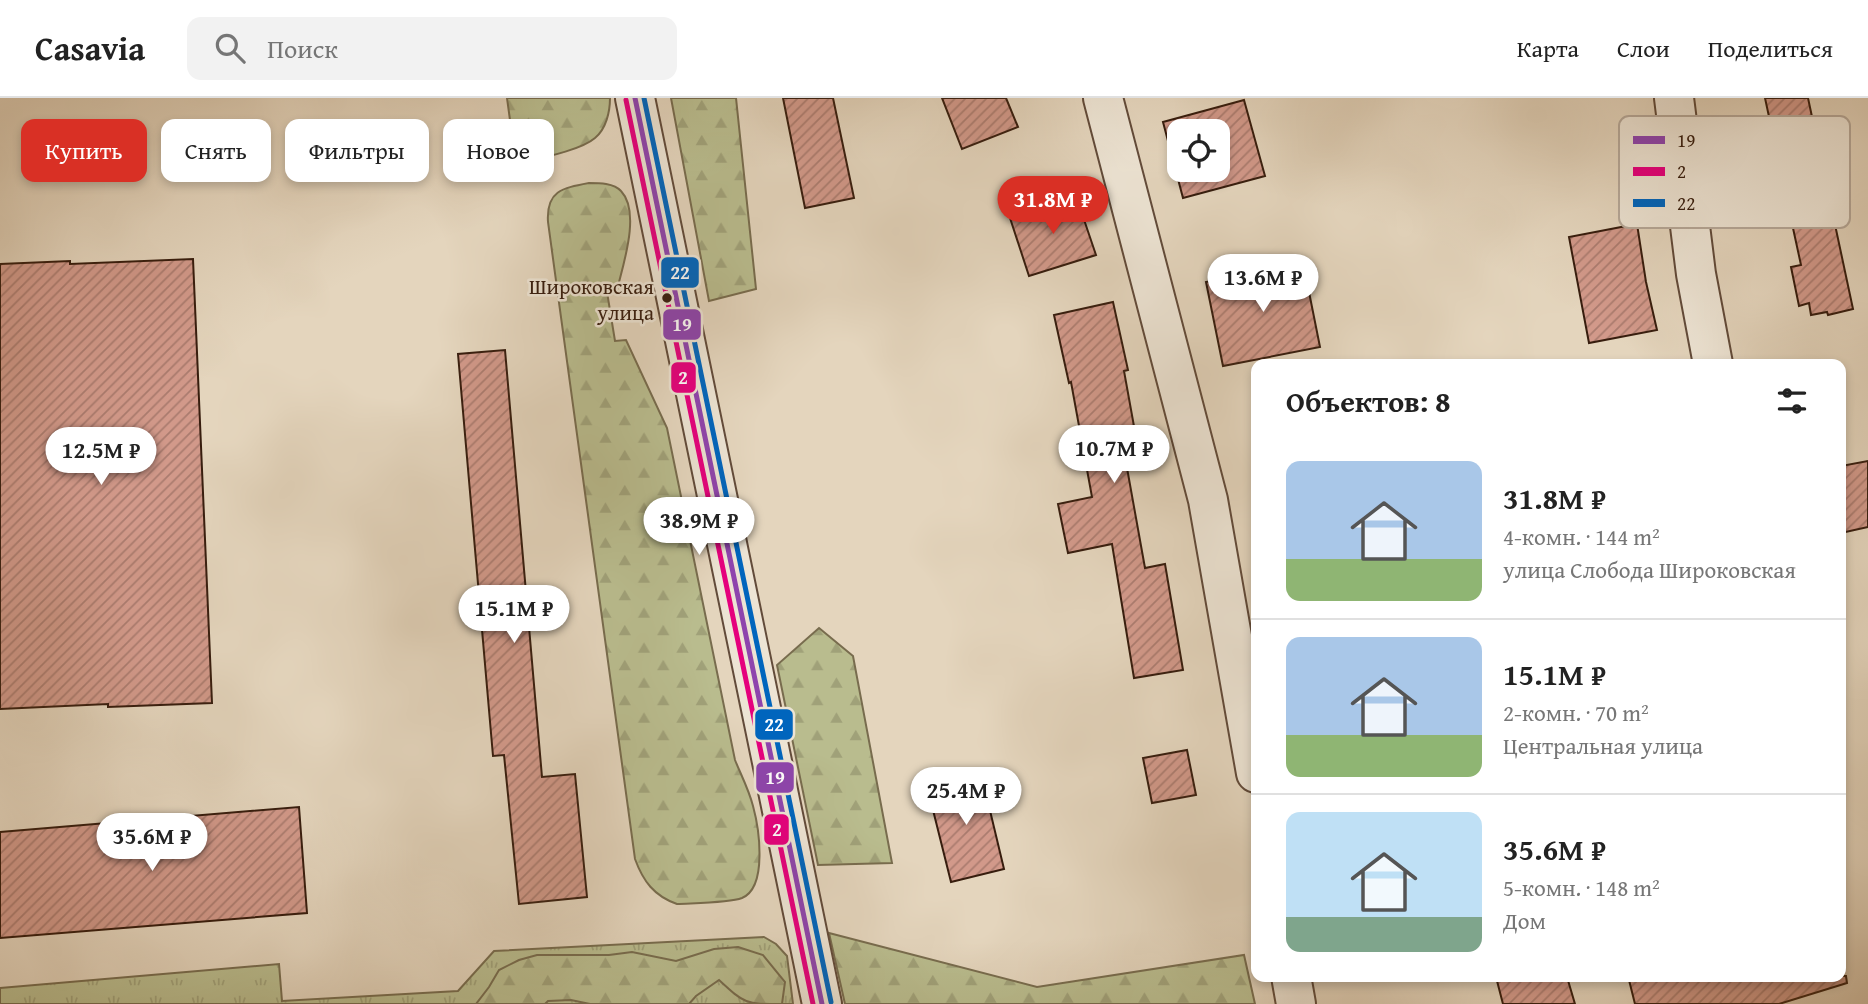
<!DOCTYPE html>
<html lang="ru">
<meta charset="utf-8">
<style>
body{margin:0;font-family:"Gentium Book Plus",serif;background:#f2f2f2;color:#222;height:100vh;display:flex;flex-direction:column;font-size:26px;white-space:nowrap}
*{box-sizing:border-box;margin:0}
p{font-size:23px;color:#767676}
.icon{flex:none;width:38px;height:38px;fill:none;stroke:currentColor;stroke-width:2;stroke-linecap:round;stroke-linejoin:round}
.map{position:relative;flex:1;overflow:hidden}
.sheet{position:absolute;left:1251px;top:261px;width:595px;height:623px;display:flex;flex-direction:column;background:#fff;border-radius:14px;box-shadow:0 4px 10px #0003}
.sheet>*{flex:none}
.hud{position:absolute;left:21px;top:21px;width:665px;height:63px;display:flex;gap:14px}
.fabs{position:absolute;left:1167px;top:21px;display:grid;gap:14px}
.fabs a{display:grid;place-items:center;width:63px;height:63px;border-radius:14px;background:#fff;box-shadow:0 4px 10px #0003;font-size:35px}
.price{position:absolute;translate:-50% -60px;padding:0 16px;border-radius:24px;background:#fff;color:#222;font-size:23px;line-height:46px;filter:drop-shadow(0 2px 4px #0008)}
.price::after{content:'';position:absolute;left:50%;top:42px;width:21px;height:16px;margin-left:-10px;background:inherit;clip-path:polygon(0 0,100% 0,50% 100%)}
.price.active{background:#d93025;color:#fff}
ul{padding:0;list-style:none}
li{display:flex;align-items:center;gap:21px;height:175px;padding:0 35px}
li+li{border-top:2px solid #e0e0e0}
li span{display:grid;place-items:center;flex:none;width:196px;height:140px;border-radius:14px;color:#555}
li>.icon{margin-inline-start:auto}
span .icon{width:84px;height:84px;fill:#fffc;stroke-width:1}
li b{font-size:30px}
h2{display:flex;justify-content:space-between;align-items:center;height:84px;padding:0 35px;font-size:30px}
.chip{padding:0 24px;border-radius:14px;background:#fff;box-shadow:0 4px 10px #0003;font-size:24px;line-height:63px}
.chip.active{background:#d93025;color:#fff}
header{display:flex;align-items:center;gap:42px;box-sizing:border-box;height:98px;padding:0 35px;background:#fff;border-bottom:2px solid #e0e0e0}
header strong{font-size:33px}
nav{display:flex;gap:38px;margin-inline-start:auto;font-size:24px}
.search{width:490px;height:63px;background:#f2f2f2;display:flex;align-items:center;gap:18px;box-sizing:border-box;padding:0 24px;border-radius:14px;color:#767676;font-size:26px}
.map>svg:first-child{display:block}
.grass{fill:url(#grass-tufts);stroke:#786c4e;stroke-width:2}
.forest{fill:url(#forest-firs);stroke:#786c4e;stroke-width:2}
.building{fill:url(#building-hatch);stroke:#371d0e;stroke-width:2;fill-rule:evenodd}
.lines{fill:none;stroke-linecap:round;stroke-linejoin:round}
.minor-casing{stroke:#624b3a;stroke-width:42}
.tertiary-casing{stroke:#624b3a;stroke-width:42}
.minor{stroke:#ede4d4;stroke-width:38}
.tertiary{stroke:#ede4d4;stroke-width:38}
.bus-1-casing{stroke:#ede4d4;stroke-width:10}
.bus-2-casing{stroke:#ede4d4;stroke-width:10}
.bus-3-casing{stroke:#ede4d4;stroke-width:10}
.bus-1{stroke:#8e44ad;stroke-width:5}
.bus-2{stroke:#e5007d;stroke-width:5}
.bus-3{stroke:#0065bd;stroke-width:5}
.bus-dot{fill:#371d0e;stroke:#ede4d4;stroke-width:2.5}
.labels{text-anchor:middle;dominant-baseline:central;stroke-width:5;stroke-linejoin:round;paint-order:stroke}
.bus-label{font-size:21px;fill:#371d0e;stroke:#ede4d4;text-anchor:end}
.key{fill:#ede4d4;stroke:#b6a899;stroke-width:2}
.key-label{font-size:19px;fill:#371d0e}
.line-badge{stroke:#ede4d4;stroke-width:2.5}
.badge-label{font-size:19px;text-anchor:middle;font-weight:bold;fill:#fff}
</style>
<header>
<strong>Casavia</strong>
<div class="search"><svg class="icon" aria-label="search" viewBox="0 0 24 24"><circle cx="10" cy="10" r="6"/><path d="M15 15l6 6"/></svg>Поиск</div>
<nav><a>Карта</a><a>Слои</a><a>Поделиться</a></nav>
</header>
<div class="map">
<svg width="1868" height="906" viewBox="0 0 1868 906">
<defs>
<pattern id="grass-tufts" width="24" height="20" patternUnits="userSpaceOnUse" patternTransform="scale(1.75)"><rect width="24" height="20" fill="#b9bc8e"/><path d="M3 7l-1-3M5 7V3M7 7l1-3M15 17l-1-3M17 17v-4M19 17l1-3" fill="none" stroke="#a0a179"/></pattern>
<pattern id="forest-firs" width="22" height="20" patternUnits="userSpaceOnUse" patternTransform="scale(1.75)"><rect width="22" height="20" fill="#b9bc8e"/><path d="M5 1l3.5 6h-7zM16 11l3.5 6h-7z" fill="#a0a179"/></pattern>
<pattern id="building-hatch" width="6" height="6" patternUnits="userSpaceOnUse" patternTransform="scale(1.75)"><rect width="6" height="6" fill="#d2998a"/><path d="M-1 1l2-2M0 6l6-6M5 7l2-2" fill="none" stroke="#ab7c6f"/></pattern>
</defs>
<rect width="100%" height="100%" fill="#e4d5bd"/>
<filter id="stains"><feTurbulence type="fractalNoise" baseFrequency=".00286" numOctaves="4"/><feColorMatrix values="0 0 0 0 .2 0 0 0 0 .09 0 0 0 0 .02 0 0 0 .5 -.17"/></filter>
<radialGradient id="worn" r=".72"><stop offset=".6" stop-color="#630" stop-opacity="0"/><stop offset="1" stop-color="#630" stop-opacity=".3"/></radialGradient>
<path class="grass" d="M 764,839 L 776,846 L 787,858 L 793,906 L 0,906 L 0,890 L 279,866 L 282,903 L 458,893 L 494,853 Z"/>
<path class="forest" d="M 507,0 L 610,0 C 610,14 606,31 595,40 C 580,53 536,61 516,66 Z
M 671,0 L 736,0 L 756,191 L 709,203 Z
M 589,85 C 599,85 614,85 621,93 C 641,114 623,167 617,192 L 607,194 L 615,243 L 626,242 L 667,330 L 735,662 C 741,677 749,692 753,708 C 759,730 768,789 742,800 C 729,805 692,805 677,806 C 654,798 643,783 635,761 L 548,124 C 546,93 562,90 589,85 Z
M 819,530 L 853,558 L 892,765 L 818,767 L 777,567 Z
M 829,835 L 1037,889 L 1244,857 L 1255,906 L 845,906 Z
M 738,849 L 763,857 L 785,884 L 782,906 C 745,906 745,906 719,882 L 696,898 L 689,906 L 590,906 L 571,902 L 548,903 L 545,906 L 476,906 L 489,889 L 499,872 L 519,862 L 537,857 L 609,857 L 632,854 L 676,863 L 714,851 Z"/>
<path class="building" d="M 783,0 L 833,0 L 854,100 L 805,110 Z
M 942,0 L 1006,0 L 1018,29 L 962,51 Z
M 1765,0 L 1808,0 L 1853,211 L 1828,217 L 1827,214 L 1811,217 L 1809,205 L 1799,208 L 1791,169 L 1801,167 L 1788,107 L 1778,109 L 1770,72 L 1780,70 Z
M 1244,2 L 1265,78 L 1183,100 L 1163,24 ZM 1180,33 L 1218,33 L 1218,72 L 1180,72 Z
M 1076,98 L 1096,157 L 1029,178 L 1010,120 Z
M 1637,126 L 1646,184 L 1657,232 L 1589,245 L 1569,139 Z
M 193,161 L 212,605 L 108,609 L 108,606 L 0,611 L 0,166 L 70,163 L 70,166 Z
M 1303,164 L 1320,249 L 1223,268 L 1206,184 Z
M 1113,204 L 1128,272 L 1124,273 L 1141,367 L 1127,370 L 1145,470 L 1165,466 L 1183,572 L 1134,580 L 1112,446 L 1068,455 L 1058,406 L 1092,399 L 1071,284 L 1069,285 L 1054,217 Z
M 505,252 L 542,679 L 575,676 L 587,799 L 519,806 L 504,657 L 493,658 L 458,256 Z
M 1868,363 L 1868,429 L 1841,435 L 1841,368 Z
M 1187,652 L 1196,697 L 1152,705 L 1143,660 Z
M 981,675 L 1004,771 L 951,784 L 927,688 Z
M 299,709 L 307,815 L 0,840 L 0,734 Z
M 1628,878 L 1846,878 L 1847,885 L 1779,906 L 1635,906 Z
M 1496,879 L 1567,879 L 1575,906 L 1503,906 Z"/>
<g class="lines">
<g class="minor-casing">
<path id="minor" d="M 1103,0 L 1208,402 L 1256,675
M 1674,0 L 1696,176 L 1713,266
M 1291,878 L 1296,906"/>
</g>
<g class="tertiary-casing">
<path id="tertiary" d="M 635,0 L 822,906"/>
</g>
<use href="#minor" class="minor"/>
<use href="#tertiary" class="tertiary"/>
<g class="bus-1-casing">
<path id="bus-1" d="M 635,0 L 822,906"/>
</g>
<g class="bus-2-casing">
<path id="bus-2" d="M 626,2 L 813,906"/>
</g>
<g class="bus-3-casing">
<path id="bus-3" d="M 644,0 L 831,904"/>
</g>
<use href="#bus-1" class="bus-1"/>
<use href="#bus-2" class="bus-2"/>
<use href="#bus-3" class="bus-3"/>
</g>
<circle class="bus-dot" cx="667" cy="200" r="6"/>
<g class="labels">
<g class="bus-label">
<text x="654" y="188">Широковская<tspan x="654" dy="26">улица</tspan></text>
</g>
</g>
<rect x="1619" y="18" width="231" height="112" rx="10" class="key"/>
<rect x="1633" y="38" width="32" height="8" fill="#8e44ad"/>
<rect x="1633" y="69" width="32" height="9" fill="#e5007d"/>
<rect x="1633" y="101" width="32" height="8" fill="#0065bd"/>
<g class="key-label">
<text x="1677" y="49">19</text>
<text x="1677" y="80">2</text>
<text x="1677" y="112">22</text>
</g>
<g class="line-badge">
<rect x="660" y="158" width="40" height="33" rx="7" fill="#0065bd"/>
<rect x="662" y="210" width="40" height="33" rx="7" fill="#8e44ad"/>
<rect x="670" y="263" width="27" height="33" rx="7" fill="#e5007d"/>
<rect x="754" y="610" width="40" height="33" rx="7" fill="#0065bd"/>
<rect x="755" y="663" width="40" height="33" rx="7" fill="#8e44ad"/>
<rect x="763" y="715" width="27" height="33" rx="7" fill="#e5007d"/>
</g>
<g class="badge-label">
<text x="680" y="181">22</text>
<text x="682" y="233">19</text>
<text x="683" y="286">2</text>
<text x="774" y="633">22</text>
<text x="775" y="686">19</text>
<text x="777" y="738">2</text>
</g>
<rect width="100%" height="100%" filter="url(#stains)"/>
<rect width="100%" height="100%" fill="url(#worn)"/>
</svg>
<div class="fabs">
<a><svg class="icon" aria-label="locate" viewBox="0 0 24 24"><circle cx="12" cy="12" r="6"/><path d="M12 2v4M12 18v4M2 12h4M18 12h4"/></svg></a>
</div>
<b class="price active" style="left:1053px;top:138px">31.8M ₽</b>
<b class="price" style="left:1263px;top:216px">13.6M ₽</b>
<b class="price" style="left:1114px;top:387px">10.7M ₽</b>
<b class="price" style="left:101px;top:389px">12.5M ₽</b>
<b class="price" style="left:699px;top:459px">38.9M ₽</b>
<b class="price" style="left:514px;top:547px">15.1M ₽</b>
<b class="price" style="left:966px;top:729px">25.4M ₽</b>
<b class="price" style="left:152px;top:775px">35.6M ₽</b>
<div class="hud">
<a class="chip active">Купить</a>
<a class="chip">Снять</a>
<a class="chip">Фильтры</a>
<a class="chip">Новое</a>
</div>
<section class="sheet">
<h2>Объектов: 8<svg class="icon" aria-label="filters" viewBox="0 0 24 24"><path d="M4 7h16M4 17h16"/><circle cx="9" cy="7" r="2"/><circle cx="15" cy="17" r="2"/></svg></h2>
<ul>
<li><span style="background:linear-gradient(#a9c7e8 70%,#8fb573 0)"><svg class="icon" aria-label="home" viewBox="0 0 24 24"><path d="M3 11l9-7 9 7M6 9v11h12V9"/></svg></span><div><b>31.8M ₽</b><p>4-комн. · 144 m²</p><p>улица Слобода Широковская</p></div></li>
<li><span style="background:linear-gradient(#a9c7e8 70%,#8fb573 0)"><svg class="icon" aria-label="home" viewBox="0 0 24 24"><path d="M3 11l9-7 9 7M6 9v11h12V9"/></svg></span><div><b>15.1M ₽</b><p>2-комн. · 70 m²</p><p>Центральная улица</p></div></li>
<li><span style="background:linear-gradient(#bfe0f5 75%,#7fa58c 0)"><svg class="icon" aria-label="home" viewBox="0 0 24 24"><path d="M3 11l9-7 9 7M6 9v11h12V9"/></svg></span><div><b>35.6M ₽</b><p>5-комн. · 148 m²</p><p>Дом</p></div></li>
</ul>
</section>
</div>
